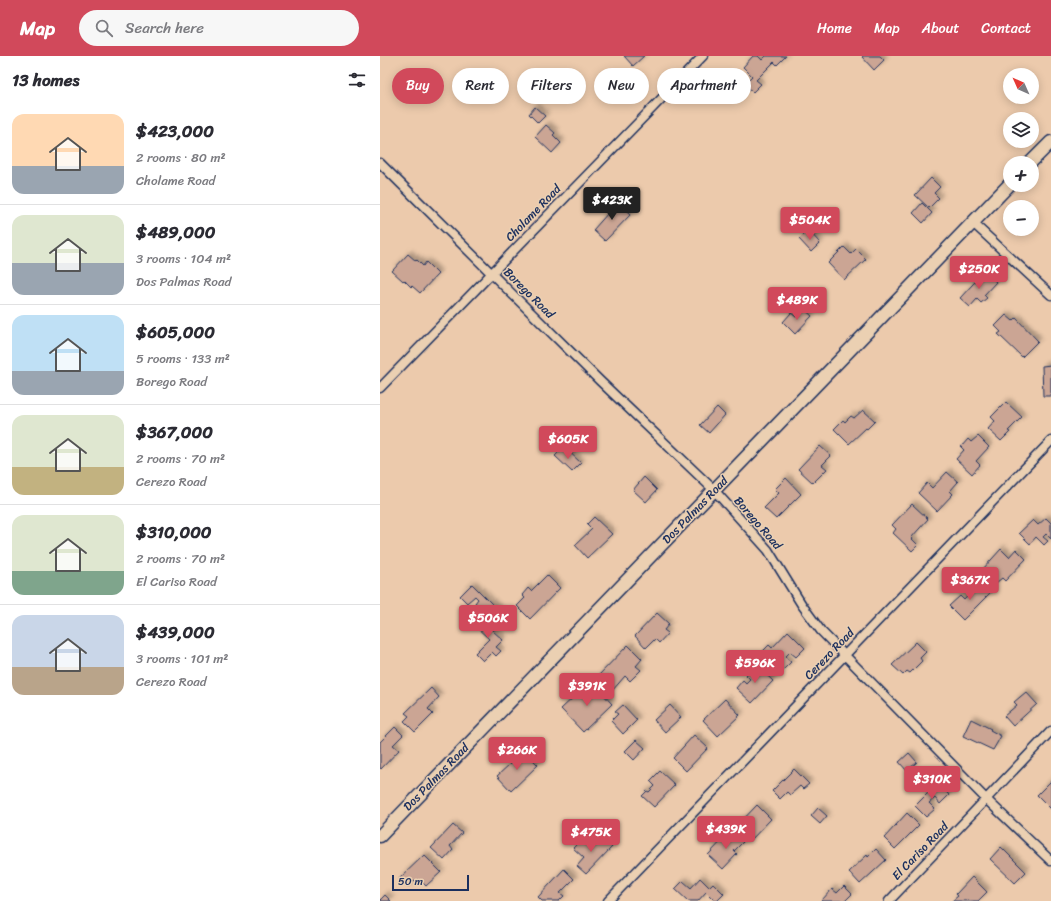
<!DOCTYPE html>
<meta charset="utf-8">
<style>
body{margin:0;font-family:Sriracha,sans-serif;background:#f7f7f7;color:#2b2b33;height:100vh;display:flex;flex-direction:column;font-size:15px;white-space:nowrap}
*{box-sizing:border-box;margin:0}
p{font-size:13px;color:#7c7c81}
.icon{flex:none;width:22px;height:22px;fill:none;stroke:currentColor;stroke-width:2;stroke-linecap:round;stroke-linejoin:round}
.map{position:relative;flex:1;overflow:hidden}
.side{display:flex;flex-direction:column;background:#fff;width:380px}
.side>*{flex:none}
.top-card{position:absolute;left:12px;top:12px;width:380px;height:36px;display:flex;gap:8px}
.needle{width:26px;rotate:315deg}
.controls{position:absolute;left:623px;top:12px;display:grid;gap:8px}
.controls a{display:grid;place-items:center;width:36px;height:36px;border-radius:50%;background:#fff;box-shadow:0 2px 10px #0003;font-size:20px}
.scale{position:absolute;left:12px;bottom:10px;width:77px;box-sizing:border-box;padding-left:4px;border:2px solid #1b2f5e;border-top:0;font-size:11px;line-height:14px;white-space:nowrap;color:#1b2f5e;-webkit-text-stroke:3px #ebd0b2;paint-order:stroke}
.price{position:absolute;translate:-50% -34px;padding:0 9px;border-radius:4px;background:#d1495b;color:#fff;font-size:13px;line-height:26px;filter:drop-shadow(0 1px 2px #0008)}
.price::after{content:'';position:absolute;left:50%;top:24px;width:12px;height:9px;margin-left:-6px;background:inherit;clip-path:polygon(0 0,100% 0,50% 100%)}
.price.current{background:#222;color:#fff}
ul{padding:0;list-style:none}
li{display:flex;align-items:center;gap:12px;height:100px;padding:0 12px}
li+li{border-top:1px solid #e1e1e2}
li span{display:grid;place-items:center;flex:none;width:112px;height:80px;border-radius:12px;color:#555}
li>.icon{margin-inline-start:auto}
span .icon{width:48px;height:48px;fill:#fffc;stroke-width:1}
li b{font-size:17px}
h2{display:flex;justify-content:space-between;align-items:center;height:48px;padding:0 12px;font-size:17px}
.pill{padding:0 14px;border-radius:18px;background:#fff;box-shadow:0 2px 10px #0003;font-size:14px;line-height:36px}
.pill.current{background:#d1495b;color:#fff}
header{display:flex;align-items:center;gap:24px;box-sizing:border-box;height:56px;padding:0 20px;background:#d1495b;color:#fff}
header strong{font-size:19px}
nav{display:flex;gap:22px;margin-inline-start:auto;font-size:14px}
.search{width:280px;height:36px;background:#f7f7f7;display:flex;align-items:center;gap:10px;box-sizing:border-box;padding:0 14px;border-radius:22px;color:#7c7c81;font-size:15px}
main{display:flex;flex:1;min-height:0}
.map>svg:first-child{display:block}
.building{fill:#cba594;stroke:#1b2f5e;filter:url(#shadow)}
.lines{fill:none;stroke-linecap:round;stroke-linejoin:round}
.street-casing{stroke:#1b2f5e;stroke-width:11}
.secondary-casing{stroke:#1b2f5e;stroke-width:15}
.street{stroke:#ebd0b2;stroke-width:8}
.secondary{stroke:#ebd0b2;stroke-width:12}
.labels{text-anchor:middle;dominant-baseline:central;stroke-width:3;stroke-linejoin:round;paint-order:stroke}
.street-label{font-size:12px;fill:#1b2f5e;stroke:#ebd0b2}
</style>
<header>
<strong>Map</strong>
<div class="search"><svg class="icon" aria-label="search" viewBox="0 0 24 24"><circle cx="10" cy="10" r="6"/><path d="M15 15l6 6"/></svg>Search here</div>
<nav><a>Home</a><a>Map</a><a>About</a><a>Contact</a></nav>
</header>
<main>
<section class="side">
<h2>13 homes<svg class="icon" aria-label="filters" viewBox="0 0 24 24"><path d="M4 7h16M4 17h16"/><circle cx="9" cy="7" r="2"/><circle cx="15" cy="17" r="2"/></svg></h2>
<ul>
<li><span style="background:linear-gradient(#ffd9b3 65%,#9aa5b1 0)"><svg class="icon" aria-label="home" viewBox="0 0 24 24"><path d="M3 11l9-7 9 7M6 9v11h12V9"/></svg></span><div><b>$423,000</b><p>2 rooms · 80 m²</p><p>Cholame Road</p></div></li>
<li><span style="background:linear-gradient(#dfe7d0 60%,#9aa5b1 0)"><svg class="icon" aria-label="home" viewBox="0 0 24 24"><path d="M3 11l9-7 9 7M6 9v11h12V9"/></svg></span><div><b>$489,000</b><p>3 rooms · 104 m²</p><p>Dos Palmas Road</p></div></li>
<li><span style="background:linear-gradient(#bfe0f5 70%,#9aa5b1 0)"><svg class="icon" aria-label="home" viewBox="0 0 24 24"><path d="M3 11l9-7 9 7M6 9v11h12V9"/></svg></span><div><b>$605,000</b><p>5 rooms · 133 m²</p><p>Borego Road</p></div></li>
<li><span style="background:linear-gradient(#dfe7d0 65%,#c2b280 0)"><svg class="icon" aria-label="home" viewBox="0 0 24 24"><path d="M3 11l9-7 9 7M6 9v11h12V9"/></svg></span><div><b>$367,000</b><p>2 rooms · 70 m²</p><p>Cerezo Road</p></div></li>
<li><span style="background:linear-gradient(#dfe7d0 70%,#7fa58c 0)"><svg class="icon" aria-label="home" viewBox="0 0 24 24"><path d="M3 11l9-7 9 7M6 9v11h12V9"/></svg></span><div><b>$310,000</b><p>2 rooms · 70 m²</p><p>El Cariso Road</p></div></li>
<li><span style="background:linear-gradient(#c9d6e8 65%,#b9a48a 0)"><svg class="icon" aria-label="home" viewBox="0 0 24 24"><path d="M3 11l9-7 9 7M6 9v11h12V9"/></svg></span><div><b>$439,000</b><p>3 rooms · 101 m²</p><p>Cerezo Road</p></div></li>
</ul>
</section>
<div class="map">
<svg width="671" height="845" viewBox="0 0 671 845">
<defs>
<filter id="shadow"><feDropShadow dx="3.5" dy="-3.5" stdDeviation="2" flood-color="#0004"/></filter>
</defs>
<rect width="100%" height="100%" fill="#eccaac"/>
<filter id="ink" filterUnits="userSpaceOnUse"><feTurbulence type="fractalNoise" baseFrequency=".025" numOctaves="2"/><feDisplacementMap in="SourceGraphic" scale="8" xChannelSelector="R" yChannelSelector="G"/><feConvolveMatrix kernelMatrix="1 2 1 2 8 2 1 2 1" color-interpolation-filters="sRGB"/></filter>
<g filter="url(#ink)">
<path class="building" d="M 244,0 L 264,0 L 253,10 Z
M 373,0 L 378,0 L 382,4 L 386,0 L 406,0 L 397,9 L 394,6 L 376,24 L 381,28 L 373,36 L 364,28 L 372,20 L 363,11 Z
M 483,0 L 500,0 L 504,4 L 494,14 L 482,1 Z
M 155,51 L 165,60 L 158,67 L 149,58 Z
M 166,69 L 175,77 L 173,79 L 181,87 L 172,97 L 155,81 Z
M 551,122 L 560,131 L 554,137 L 559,142 L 549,152 L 535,139 Z
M 237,145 L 251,158 L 225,185 L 213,174 L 229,156 L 228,155 Z
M 542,147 L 552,157 L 543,167 L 533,157 Z
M 428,174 L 440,187 L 431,196 L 419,183 Z
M 464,191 L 471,198 L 476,193 L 486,203 L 464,224 L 448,207 Z
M 28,198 L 36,205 L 37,204 L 43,210 L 46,206 L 58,218 L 40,237 L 32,230 L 31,231 L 24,224 L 23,225 L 12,215 Z
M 605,215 L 616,226 L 604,239 L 607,242 L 601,247 L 597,243 L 590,251 L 580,242 Z
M 424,253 L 432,260 L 415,278 L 403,266 L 411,257 L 416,261 Z
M 626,259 L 633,265 L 636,262 L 658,285 L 642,301 L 618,278 L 621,276 L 615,270 Z
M 671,309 L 671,340 L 663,340 L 662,310 Z
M 626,346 L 642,361 L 628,375 L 630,376 L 621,385 L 608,373 L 615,365 L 611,361 Z
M 337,351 L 345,359 L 329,377 L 320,369 Z
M 483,354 L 495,365 L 487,373 L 486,372 L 469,388 L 454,373 L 463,364 L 465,366 L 471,360 L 474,362 Z
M 598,380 L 609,391 L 596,405 L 600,409 L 592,418 L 576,403 L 584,394 L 581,391 L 588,383 L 591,386 Z
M 440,390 L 451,400 L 442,409 L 447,413 L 433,427 L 418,413 Z
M 184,391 L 201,407 L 192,416 L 175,400 Z
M 567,416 L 578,426 L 570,435 L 573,438 L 557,455 L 538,437 L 547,427 L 552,432 Z
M 264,421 L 277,434 L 266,446 L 253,434 Z
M 406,422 L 421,438 L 396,463 L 384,452 L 399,437 L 395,433 Z
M 532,448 L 548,463 L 531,482 L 538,489 L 532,495 L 513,477 L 516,473 L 512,469 Z
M 214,461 L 232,478 L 207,502 L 195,489 L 212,473 L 207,468 Z
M 666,462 L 671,467 L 671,483 L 666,478 L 663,481 L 668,485 L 664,489 L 656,481 L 650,488 L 639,477 L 653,464 L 658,469 Z
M 621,493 L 629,501 L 636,493 L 646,503 L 625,525 L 622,522 L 616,527 L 602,514 Z
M 167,519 L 180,532 L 150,563 L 137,550 L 145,542 L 142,539 L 148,532 L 151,535 Z
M 601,526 L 611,536 L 583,564 L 569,550 L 580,540 L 584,544 Z
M 92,528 L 123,559 L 115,567 L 95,547 L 98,543 L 95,540 L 87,547 L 80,540 Z
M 277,557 L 289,568 L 284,574 L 288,577 L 279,587 L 275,583 L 266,592 L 255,580 Z
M 107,558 L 111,563 L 108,566 L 115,573 L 113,575 L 123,584 L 116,591 L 121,595 L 116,600 L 112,596 L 103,605 L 95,597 L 109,583 L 95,570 Z
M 408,575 L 425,592 L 416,601 L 410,596 L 405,601 L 411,606 L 402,615 L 382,596 L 389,589 L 392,592 Z
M 536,586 L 546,596 L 540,602 L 542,605 L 530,617 L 527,615 L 523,619 L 512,609 Z
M 248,589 L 262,603 L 256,610 L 261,614 L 250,625 L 245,620 L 232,635 L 217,621 Z
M 376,609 L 393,625 L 372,647 L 356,632 L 363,624 L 366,627 L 370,623 L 366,619 Z
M 211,625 L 232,648 L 203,676 L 181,653 Z
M 51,632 L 59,641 L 48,653 L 53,658 L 35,676 L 24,665 L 29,660 L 25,657 Z
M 646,636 L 657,648 L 633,670 L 624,660 L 637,649 L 634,646 Z
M 345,643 L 360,659 L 338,680 L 323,664 Z
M 243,649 L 257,664 L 243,678 L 231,665 L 238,658 L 235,656 Z
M 290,649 L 301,661 L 285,676 L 274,664 Z
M 591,663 L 611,673 L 610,674 L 621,680 L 613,694 L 583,680 Z
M 15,671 L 23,679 L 13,689 L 19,694 L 1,713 L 0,712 L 0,686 Z
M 314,679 L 328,692 L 306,715 L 293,702 Z
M 256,684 L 265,692 L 254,704 L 245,695 Z
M 144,695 L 158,709 L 131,735 L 117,720 Z
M 529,697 L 537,706 L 527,715 L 519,706 Z
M 414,713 L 429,728 L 423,733 L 420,730 L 410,739 L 407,736 L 400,743 L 392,735 Z
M 280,715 L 295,729 L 274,751 L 262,740 L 267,735 L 269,736 L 275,730 L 270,725 Z
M 671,725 L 671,753 L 657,739 Z
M 558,727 L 569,739 L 560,748 L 555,742 L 549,747 L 555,753 L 546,761 L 535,750 Z
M 377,749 L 391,763 L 370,785 L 356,771 Z
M 438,752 L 447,760 L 440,768 L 431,760 Z
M 527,757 L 539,769 L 515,793 L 504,782 Z
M 73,769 L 82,777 L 70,790 L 73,794 L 64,804 L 51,792 Z
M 351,775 L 363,786 L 354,795 L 357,798 L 343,813 L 328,799 Z
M 221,780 L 232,791 L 206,818 L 197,810 L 204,802 L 193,792 L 203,782 L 211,790 Z
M 621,791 L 646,816 L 635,827 L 610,803 Z
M 496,793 L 506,804 L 480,828 L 469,816 L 487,799 L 488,801 Z
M 44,799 L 61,816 L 46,830 L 42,826 L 39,829 L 35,824 L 27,832 L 19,823 Z
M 184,813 L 194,823 L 180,837 L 184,840 L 179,845 L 162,845 L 158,841 Z
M 592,821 L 607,836 L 598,845 L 572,845 L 578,840 L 576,838 Z
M 320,822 L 329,831 L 333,827 L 344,838 L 337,845 L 335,845 L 326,836 L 318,845 L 308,845 L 295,833 L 303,825 L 311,832 Z
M 464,830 L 472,838 L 465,845 L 441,845 L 452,833 L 457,837 Z
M 5,839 L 11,845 L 0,845 L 0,844 Z"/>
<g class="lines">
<g class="street-casing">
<path id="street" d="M 0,107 L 220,325 L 334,434 L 388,494 L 422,549 L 441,575 L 606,743 L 671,805
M 593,167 L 671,239
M 0,332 L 323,0
M 228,845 L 671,385
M 509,845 L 671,675"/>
</g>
<g class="secondary-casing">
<path id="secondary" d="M 650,107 L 671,86
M 0,780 L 630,128"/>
</g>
<use href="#street" class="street"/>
<use href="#secondary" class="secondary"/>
</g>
</g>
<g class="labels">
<g class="street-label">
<text transform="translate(153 157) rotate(-46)">Cholame Road</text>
<text transform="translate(149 237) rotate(45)">Borego Road</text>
<text transform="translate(315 454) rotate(-46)">Dos Palmas Road</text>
<text transform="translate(378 467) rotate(49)">Borego Road</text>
<text transform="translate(449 598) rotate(-46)">Cerezo Road</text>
<text transform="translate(56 721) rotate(-46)">Dos Palmas Road</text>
<text transform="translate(540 795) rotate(-46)">El Cariso Road</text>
</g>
</g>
</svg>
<div class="controls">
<a><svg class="needle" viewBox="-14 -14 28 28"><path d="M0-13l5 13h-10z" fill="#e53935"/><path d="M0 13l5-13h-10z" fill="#7c7c81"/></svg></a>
<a><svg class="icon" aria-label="layers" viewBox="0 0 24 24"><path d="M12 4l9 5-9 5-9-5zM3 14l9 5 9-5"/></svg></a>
<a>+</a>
<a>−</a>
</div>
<div class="scale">50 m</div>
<b class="price current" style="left:232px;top:165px">$423K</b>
<b class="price" style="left:430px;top:185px">$504K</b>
<b class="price" style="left:599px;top:234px">$250K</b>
<b class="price" style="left:417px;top:265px">$489K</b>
<b class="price" style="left:188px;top:404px">$605K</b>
<b class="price" style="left:590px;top:545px">$367K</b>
<b class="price" style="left:108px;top:583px">$506K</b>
<b class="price" style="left:375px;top:628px">$596K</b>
<b class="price" style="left:207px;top:651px">$391K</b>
<b class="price" style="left:137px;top:715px">$266K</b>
<b class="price" style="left:552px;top:744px">$310K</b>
<b class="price" style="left:346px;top:794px">$439K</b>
<b class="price" style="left:211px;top:797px">$475K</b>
<div class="top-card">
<a class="pill current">Buy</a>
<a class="pill">Rent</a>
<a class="pill">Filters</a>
<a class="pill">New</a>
<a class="pill">Apartment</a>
</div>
</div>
</main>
